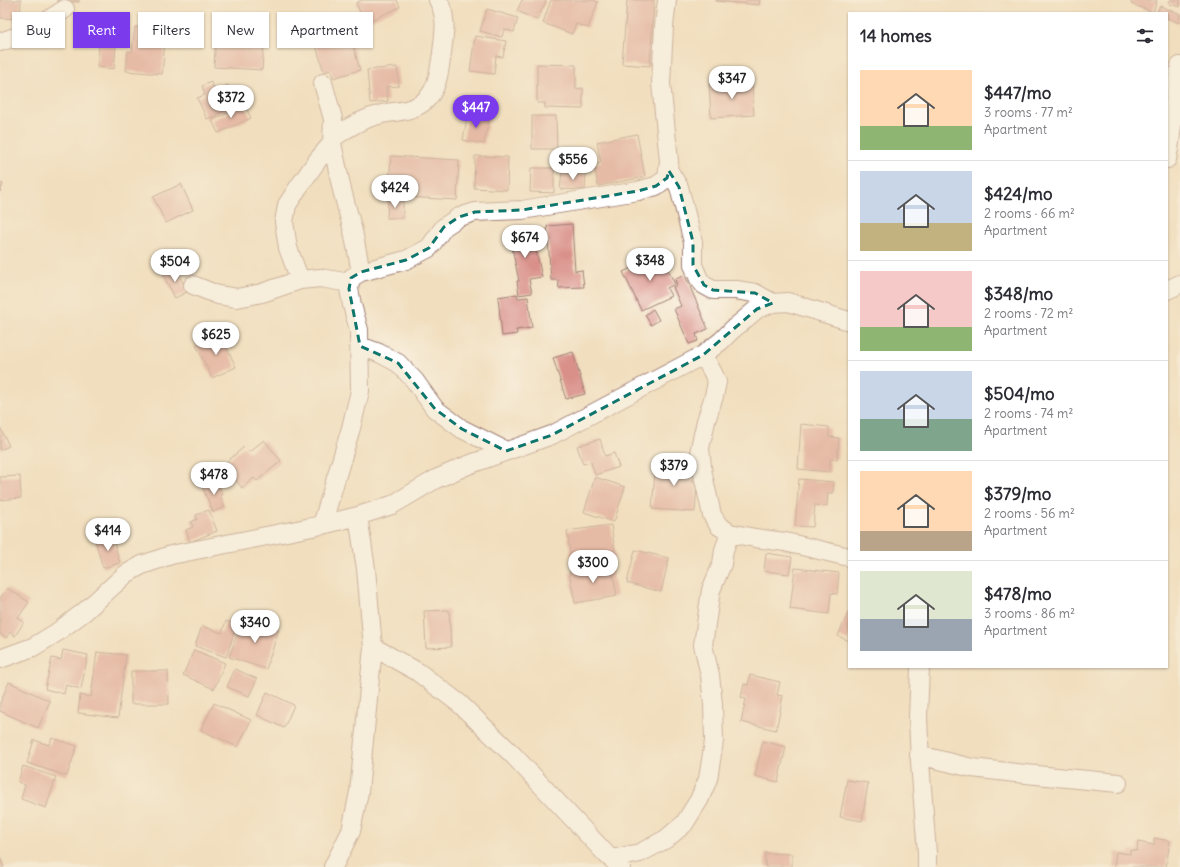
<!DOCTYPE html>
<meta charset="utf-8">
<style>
body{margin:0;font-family:Delius,sans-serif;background:#f7f7f7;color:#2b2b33;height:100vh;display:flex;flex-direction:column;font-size:15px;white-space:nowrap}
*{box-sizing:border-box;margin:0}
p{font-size:13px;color:#7c7c81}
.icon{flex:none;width:22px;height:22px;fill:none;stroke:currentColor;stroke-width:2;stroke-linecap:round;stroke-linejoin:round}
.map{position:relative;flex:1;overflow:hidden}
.details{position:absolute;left:848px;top:12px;width:320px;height:656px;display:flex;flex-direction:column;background:#fff;border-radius:0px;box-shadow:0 1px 3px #0004}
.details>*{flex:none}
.top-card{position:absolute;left:12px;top:12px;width:380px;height:36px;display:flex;gap:8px}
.price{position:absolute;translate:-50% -34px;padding:0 9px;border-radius:14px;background:#fff;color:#222;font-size:13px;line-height:26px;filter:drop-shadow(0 1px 2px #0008)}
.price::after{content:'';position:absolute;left:50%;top:24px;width:12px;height:9px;margin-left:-6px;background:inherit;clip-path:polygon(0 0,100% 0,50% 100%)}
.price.active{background:#7c3aed;color:#fff}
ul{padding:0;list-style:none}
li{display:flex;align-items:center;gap:12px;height:100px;padding:0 12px}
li+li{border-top:1px solid #e1e1e2}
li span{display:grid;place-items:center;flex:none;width:112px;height:80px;border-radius:0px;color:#555}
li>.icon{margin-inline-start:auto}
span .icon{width:48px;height:48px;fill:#fffc;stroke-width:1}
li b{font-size:17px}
h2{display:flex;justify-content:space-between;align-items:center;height:48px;padding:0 12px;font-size:17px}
.chip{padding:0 14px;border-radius:0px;background:#fff;box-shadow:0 1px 3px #0004;font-size:14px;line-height:36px}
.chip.active{background:#7c3aed;color:#fff}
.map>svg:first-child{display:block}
.building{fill:#d99089}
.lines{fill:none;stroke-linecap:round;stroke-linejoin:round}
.minor-casing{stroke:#9e7e74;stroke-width:20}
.minor{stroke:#fff;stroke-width:18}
.marked{fill:none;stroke:#0f766e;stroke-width:3;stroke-dasharray:8 5;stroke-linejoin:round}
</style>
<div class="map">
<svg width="1180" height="867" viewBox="0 0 1180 867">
<rect width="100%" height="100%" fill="#fbf7ec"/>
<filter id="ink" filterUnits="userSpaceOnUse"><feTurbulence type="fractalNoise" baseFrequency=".025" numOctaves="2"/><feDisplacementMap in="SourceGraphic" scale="8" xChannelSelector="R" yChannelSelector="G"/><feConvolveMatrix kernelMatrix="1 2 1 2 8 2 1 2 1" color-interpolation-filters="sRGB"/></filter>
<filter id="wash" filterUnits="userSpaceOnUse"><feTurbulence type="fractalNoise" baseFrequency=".012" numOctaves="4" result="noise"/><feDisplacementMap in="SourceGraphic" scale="16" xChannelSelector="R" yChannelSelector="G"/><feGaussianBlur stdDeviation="0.9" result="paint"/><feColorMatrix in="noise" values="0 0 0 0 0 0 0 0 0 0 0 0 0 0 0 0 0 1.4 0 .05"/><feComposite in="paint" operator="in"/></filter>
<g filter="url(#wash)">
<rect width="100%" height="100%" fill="#f1debe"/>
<g id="blocks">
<path class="building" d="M 0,0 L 21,0 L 20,19 L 0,18 Z
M 57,0 L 79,0 L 79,2 L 57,1 Z
M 362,0 L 397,0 L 400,7 L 365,23 L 356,3 Z
M 522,0 L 544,0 L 546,1 L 537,20 L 517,11 Z
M 551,0 L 593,0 L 598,2 L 588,28 L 576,24 L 572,34 L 543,23 Z
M 627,0 L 654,0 L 650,66 L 622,64 Z
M 716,0 L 760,0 L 759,5 L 716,1 Z
M 1132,0 L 1157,0 L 1153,12 L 1131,4 Z
M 1170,0 L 1180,0 L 1180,7 L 1169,4 Z
M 1160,6 L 1180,14 L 1179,23 L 1167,18 L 1167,13 L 1157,13 Z
M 487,9 L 518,18 L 514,32 L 504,29 L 502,37 L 480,31 Z
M 135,27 L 166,30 L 162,74 L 126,71 L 128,51 L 132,52 Z
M 356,27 L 361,43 L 353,45 L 360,70 L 333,78 L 331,70 L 324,72 L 314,39 Z
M 100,32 L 117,34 L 114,69 L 97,67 Z
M 216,36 L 264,40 L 262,70 L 214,67 Z
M 475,36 L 506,41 L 503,57 L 496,56 L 494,74 L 470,71 Z
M 537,64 L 576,65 L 576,89 L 583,88 L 583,109 L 545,108 L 545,103 L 537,103 Z
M 397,67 L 399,86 L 386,87 L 388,101 L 370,103 L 367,70 Z
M 752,81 L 754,115 L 711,118 L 709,84 Z
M 211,82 L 215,91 L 228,85 L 237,105 L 207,119 L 197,98 L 205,95 L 202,86 Z
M 245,106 L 251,118 L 218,133 L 212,120 Z
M 468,113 L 489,118 L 484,144 L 463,140 Z
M 532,116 L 556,116 L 557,149 L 532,149 Z
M 637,134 L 645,177 L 598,186 L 594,165 L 601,163 L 597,142 Z
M 391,156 L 459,160 L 457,200 L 388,196 Z
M 475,156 L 508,157 L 507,190 L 474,188 Z
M 531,168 L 554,168 L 554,193 L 530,192 Z
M 562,172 L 586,174 L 585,190 L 560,189 Z
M 0,183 L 3,184 L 0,192 Z
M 181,184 L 193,210 L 166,223 L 153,197 Z
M 388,199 L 403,199 L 403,218 L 387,218 Z
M 572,224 L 575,271 L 582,270 L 584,287 L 559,288 L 558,280 L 551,280 L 547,226 Z
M 531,228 L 542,277 L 529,279 L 532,293 L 519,295 L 517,281 L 519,281 L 509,233 Z
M 660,254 L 675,284 L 667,288 L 671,296 L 641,310 L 623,272 Z
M 176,268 L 187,292 L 175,298 L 163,274 Z
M 685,275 L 708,329 L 696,334 L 698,341 L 689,344 L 674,309 L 681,306 L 673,287 L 677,285 L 675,279 Z
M 517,294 L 518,298 L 528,297 L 532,328 L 516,330 L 517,334 L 502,336 L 498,297 Z
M 653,309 L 659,320 L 651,325 L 645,315 Z
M 220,333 L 236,367 L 212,378 L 196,345 Z
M 573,352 L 585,394 L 566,399 L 553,358 Z
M 801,424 L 829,427 L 829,437 L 839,438 L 837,459 L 830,459 L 830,472 L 798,469 Z
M 0,427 L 9,446 L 0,450 Z
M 600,439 L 605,456 L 614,453 L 619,467 L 595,475 L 591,462 L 583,464 L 577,446 Z
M 264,440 L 281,461 L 257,481 L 254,478 L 242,488 L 223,465 L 244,447 L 249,452 Z
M 656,460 L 694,463 L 692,481 L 697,482 L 695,512 L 652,509 Z
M 20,476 L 21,498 L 0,500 L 0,477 Z
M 595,477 L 625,487 L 614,522 L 584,512 Z
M 799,479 L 834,482 L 833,493 L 828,493 L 827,506 L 815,505 L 813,527 L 795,526 Z
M 217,481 L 222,494 L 220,495 L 225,507 L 213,512 L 202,486 Z
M 209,510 L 217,531 L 190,542 L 186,530 L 193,527 L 191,522 L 197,519 L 196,515 Z
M 611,525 L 616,558 L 572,565 L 567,531 Z
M 112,535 L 120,563 L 103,568 L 95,540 Z
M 635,550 L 669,558 L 661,592 L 627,583 Z
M 766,553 L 792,557 L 789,574 L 764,571 Z
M 611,564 L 617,596 L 575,603 L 569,572 Z
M 795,568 L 839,573 L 837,594 L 831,593 L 829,614 L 790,609 Z
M 7,588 L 29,602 L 18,618 L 24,622 L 15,636 L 10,632 L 6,638 L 0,634 L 0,598 Z
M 449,610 L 451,647 L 426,648 L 424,611 Z
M 849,610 L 849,641 L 838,636 Z
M 248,619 L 279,629 L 266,669 L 229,657 L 238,632 L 243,634 Z
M 226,621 L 237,625 L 226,657 L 195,646 L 202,626 L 222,633 Z
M 63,650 L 88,655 L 81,689 L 66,685 L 64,694 L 45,689 L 52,658 L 61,660 Z
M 194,650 L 225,663 L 214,689 L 183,675 Z
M 97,652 L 126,655 L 118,718 L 78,713 L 80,695 L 91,697 Z
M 235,669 L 257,679 L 249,696 L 227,687 Z
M 131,671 L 168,671 L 169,704 L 131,704 Z
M 750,675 L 780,682 L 777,695 L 783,696 L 776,730 L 741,722 L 746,699 L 741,698 L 744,684 L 748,685 Z
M 9,682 L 50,701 L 38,728 L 0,711 L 0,703 Z
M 267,692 L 294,705 L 284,728 L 257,715 Z
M 214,703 L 251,720 L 238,747 L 201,730 Z
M 52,738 L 77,746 L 67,776 L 27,763 L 34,740 L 49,745 Z
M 763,741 L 786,747 L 778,782 L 755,776 Z
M 23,766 L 56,777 L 46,808 L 21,799 L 25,785 L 18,782 Z
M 847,780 L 868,783 L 862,821 L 840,817 Z
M 1154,838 L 1170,841 L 1166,867 L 1114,867 L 1116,852 L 1130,854 L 1130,850 L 1137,851 L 1138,842 L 1154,845 Z
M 765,853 L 792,854 L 792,867 L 765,867 Z
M 0,857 L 4,867 L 0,867 Z"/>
</g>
</g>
<g filter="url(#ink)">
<use href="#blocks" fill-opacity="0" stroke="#9e7e74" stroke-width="1"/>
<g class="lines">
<g class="minor-casing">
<path id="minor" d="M 0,42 L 30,32 L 65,9
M 323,83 L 333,119 L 332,143 L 342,190 L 353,231 L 361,272
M 333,138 C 348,127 364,118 382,114 C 390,112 398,112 406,110 C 436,103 438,80 442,53 C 444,34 448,18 438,0
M 1167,159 C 1174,129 1172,97 1180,66
M 669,171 L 679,187 L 693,242 L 693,265 L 699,279 L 704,285 L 713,290 L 736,290 L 755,293 L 773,303
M 300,280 L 288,248 L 284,222 L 287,205 L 298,188 L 317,161 L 332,143
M 193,285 L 218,295 L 237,298 L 262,293 L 300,280 L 320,278 L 350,283
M 1167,290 L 1180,284
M 360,346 L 379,353 L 398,363 L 415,381 L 435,409 L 462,429 L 506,451
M 703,355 L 713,373 L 717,382 L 714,396 L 706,421 L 700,448 L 703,475 L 712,515 L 719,526 L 730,533 L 755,538 L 785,542 L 849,557
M 322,525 L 351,428 L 360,391 L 359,330 L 352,305 L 349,289 L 351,278 L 361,272 L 406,260 L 429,248 L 444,227 L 459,217 L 475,212 L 522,210 L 638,191 L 656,186 L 667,178 L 669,161 L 661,83 L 664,26 L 667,0
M 373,647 L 418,672 L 460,704 L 514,756 L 607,855 L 621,867
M 0,659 L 33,647 L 56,633 L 84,612 L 126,574 L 142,565 L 171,555 L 322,525 L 358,516 L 392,505 L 436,479 L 468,465 L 552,435 L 703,355 L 721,341 L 732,330 L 757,309 L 773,303 L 788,302 L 849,321
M 920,667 L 918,717 L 920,762 L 927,853 L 927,867
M 919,755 L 972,768 L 1016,773 L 1118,783
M 612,859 L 640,853 L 666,839 L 684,824 L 699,800 L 708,779 L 714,741 L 713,704 L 710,675 L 703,645 L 711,590 L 722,564 L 724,550 L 730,533
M 333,867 L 351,831 L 359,792 L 373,647 L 366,569 L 358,516"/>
</g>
<use href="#minor" class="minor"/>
</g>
</g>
<path d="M0 0H1180V867H0ZM 669,171 L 679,187 L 693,242 L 693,265 L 704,285 L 713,290 L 755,293 L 773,303 L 757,309 L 703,355 L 552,435 L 506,451 L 462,429 L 435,409 L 398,363 L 360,346 L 349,289 L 351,278 L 361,272 L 406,260 L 429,248 L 444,227 L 459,217 L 475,212 L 522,210 L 638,191 L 656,186 L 667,178 Z" fill="#f1debe" fill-opacity=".55" fill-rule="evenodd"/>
<path class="marked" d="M 669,171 L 679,187 L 693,242 L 693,265 L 704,285 L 713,290 L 755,293 L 773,303 L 757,309 L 703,355 L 552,435 L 506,451 L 462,429 L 435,409 L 398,363 L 360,346 L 349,289 L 351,278 L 361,272 L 406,260 L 429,248 L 444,227 L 459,217 L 475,212 L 522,210 L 638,191 L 656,186 L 667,178 Z"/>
</svg>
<b class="price" style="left:732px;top:100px">$347</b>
<b class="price" style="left:231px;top:119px">$372</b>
<b class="price active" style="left:476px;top:129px">$447</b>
<b class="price" style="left:573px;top:181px">$556</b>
<b class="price" style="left:395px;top:209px">$424</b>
<b class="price" style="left:525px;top:259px">$674</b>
<b class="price" style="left:650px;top:282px">$348</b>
<b class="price" style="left:175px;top:283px">$504</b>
<b class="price" style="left:216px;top:356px">$625</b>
<b class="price" style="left:674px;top:487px">$379</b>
<b class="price" style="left:214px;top:496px">$478</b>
<b class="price" style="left:108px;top:552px">$414</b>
<b class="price" style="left:593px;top:584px">$300</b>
<b class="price" style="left:255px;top:644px">$340</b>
<div class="top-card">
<a class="chip">Buy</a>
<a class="chip active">Rent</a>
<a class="chip">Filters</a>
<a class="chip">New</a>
<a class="chip">Apartment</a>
</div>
<section class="details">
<h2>14 homes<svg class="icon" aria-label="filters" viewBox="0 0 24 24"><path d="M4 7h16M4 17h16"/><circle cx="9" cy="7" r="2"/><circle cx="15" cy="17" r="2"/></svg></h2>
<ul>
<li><span style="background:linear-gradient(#ffd9b3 70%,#8fb573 0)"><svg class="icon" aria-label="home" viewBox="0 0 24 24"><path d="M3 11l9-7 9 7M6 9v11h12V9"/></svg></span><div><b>$447/mo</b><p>3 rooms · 77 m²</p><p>Apartment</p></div></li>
<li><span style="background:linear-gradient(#c9d6e8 65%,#c2b280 0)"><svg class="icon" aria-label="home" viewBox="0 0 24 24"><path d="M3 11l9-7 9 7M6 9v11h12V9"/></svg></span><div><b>$424/mo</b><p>2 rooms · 66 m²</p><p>Apartment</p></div></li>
<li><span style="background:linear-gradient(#f6c9c9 70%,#8fb573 0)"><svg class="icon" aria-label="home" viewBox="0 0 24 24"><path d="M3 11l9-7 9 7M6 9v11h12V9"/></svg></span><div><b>$348/mo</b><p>2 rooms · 72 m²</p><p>Apartment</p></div></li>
<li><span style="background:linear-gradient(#c9d6e8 60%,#7fa58c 0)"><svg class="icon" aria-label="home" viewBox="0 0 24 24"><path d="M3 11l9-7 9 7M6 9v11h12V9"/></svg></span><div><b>$504/mo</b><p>2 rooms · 74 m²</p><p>Apartment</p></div></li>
<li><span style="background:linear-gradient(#ffd9b3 75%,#b9a48a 0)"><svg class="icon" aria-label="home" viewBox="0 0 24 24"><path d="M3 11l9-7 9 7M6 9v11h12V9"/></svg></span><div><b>$379/mo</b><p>2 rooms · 56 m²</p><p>Apartment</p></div></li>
<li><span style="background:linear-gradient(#dfe7d0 60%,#9aa5b1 0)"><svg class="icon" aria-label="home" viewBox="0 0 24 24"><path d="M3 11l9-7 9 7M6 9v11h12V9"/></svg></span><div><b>$478/mo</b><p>3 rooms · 86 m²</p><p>Apartment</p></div></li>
</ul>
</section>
</div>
